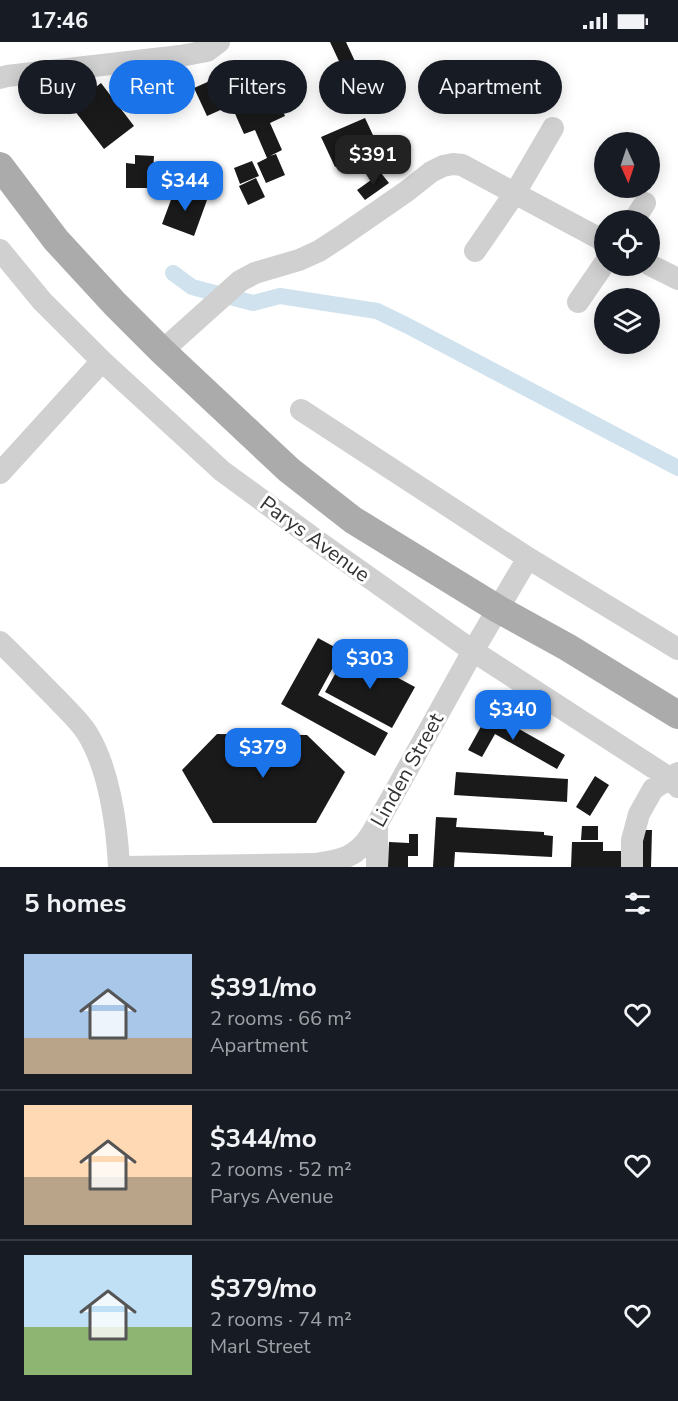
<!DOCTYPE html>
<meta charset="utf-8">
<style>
body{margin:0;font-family:"Nunito Sans",sans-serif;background:#242831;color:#f1f3f6;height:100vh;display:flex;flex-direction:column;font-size:22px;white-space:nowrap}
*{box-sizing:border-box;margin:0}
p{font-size:20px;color:#9ea1a6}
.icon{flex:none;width:33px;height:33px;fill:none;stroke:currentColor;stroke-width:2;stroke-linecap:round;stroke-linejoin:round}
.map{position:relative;height:825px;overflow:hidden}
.panel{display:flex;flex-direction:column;background:#171b24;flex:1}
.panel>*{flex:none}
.guide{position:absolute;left:18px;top:18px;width:642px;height:54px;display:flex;gap:12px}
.needle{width:39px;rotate:177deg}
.controls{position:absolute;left:594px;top:90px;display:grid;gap:12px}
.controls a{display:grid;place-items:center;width:66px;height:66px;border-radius:50%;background:#171b24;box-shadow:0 3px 15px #0003;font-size:30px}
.price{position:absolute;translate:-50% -51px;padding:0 14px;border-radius:12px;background:#1a73e8;color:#fff;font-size:20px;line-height:39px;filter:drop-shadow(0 2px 3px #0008)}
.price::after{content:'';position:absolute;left:50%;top:36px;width:18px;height:14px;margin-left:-9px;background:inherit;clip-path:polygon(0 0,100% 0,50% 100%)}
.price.active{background:#222;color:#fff}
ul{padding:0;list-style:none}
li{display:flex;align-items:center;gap:18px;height:150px;padding:0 24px}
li+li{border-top:2px solid #363941}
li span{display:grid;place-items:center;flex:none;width:168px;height:120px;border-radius:0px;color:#555}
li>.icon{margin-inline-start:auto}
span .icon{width:72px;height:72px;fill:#fffc;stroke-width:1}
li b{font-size:26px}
h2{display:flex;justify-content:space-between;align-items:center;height:72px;padding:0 24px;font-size:26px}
.chip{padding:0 21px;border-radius:27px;background:#171b24;box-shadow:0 3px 15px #0003;font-size:21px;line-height:54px}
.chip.active{background:#1a73e8;color:#fff}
.status{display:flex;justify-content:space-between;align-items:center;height:42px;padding:0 30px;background:#171b24;direction:ltr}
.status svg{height:16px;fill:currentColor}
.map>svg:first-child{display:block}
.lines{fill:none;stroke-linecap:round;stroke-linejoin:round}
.canal{stroke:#cfe2ee;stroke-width:16}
.building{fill:#1a1a1a}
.minor{stroke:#d0d0d0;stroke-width:22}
.major{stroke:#ababab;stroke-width:28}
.labels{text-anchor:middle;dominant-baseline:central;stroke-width:6;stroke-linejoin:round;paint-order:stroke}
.street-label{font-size:21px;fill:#333;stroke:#fff}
</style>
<div class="status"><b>17:46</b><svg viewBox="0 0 49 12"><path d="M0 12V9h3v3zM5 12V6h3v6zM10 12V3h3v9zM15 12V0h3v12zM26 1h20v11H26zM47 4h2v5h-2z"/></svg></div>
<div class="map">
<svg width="678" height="825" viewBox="0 0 678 825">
<rect width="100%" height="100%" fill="#fff"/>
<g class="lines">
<path class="canal" d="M 173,231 L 192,245 L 253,261 L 280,254 L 377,269 L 408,284 L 678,426"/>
</g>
<path class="building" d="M 330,0 L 346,0 L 373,58 L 360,64 Z
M 266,31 L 285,74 L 270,81 L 282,108 L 270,114 L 276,112 L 285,133 L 266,141 L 257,121 L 267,116 L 255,88 L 244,92 L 225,49 Z
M 212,38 L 225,66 L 207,74 L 194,46 Z
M 101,41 L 134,84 L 104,107 L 71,64 Z
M 365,76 L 379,106 L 335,125 L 321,95 Z
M 135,113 L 154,114 L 153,131 L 148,131 L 147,146 L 126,146 L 126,121 L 135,122 Z
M 252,119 L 259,134 L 240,142 L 234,126 Z
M 381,131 L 389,141 L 365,158 L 357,148 Z
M 256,136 L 265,155 L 248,163 L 239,144 Z
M 206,142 L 219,147 L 215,157 L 202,153 Z
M 175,147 L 207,158 L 194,194 L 162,182 Z
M 318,596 L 342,609 L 318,653 L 388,691 L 375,714 L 281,662 Z
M 348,609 L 415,645 L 392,686 L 325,650 Z
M 489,670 L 565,713 L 557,727 L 495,692 L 482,715 L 468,708 Z
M 217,692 L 307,693 L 345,730 L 316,781 L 213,781 L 182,728 Z
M 456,730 L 568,737 L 567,760 L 454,753 Z
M 595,734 L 609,743 L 590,774 L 576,765 Z
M 436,775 L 457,776 L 456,785 L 544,790 L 544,793 L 553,794 L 552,815 L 455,810 L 454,825 L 433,825 Z
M 582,784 L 598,784 L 598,798 L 581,798 Z
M 632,788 L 652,788 L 651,825 L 571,825 L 572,800 L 603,800 L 603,809 L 632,809 Z
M 409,792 L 418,792 L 418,814 L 408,814 L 408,825 L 388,825 L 389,800 L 409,801 Z"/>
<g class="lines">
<path class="minor" d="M 0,36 L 7,34 L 180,14 L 207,9 L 219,0
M 634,178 L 645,161
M 0,208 L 42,259 L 102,319 L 222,429 L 316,498 L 473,609 L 671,737 L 678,745
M 475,209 L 515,151 L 553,86
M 650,223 L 678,237
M 578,260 L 604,222
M 162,309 L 240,239 L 255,231 L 299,218 L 319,209 L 342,194 L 407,149 L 431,130 L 443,124 L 453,122 L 462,123 L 604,199
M 301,368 L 528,516 L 678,607
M 0,431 L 102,319
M 0,600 C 19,618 37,637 56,656 C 66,667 79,678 87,691 C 109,726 117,783 119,825
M 125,825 L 315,822 C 341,818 357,816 372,791 L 473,609 L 528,516
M 377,825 L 377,782
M 632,825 L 632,798 L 639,772 L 653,747 L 678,731"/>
<path class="major" d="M 0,124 L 56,198 L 115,262 L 162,309 L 289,428 L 353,478 L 498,567 L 567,605 L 678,673"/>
</g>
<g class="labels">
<g class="street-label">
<text transform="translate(315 497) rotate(36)">Parys Avenue</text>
<text transform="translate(407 728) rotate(-61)">Linden Street</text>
</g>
</g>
</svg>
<div class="controls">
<a><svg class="needle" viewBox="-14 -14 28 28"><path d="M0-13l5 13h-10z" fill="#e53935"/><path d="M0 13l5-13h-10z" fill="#9ea1a6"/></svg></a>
<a><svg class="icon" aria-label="locate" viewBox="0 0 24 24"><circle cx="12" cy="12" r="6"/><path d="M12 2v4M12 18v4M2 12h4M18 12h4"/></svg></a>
<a><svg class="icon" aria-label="layers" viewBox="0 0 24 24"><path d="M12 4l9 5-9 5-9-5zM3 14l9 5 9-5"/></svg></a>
</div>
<b class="price active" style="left:373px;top:144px">$391</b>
<b class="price" style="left:185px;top:170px">$344</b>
<b class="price" style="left:370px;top:648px">$303</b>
<b class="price" style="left:513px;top:699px">$340</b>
<b class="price" style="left:263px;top:737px">$379</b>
<div class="guide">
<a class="chip">Buy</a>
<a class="chip active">Rent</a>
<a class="chip">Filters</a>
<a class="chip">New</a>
<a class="chip">Apartment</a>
</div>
</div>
<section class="panel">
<h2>5 homes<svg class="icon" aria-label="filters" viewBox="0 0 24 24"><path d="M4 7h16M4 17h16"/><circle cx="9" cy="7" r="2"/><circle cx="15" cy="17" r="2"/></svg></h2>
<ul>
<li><span style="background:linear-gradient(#a9c7e8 70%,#b9a48a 0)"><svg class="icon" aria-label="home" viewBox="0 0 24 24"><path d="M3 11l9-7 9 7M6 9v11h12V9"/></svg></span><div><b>$391/mo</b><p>2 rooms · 66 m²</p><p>Apartment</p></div><svg class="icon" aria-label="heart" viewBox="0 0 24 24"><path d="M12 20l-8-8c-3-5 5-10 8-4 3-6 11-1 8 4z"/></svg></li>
<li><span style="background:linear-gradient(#ffd9b3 60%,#b9a48a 0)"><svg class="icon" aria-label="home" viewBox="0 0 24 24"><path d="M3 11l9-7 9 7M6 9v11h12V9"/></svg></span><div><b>$344/mo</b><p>2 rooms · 52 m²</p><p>Parys Avenue</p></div><svg class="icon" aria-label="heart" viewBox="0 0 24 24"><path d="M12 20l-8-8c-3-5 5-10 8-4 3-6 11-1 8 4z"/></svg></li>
<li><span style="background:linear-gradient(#bfe0f5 60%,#8fb573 0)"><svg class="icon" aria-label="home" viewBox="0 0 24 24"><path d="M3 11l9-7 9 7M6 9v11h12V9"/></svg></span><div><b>$379/mo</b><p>2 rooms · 74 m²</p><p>Marl Street</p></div><svg class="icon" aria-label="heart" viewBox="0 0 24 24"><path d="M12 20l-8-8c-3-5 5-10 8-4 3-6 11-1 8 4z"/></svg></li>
</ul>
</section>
